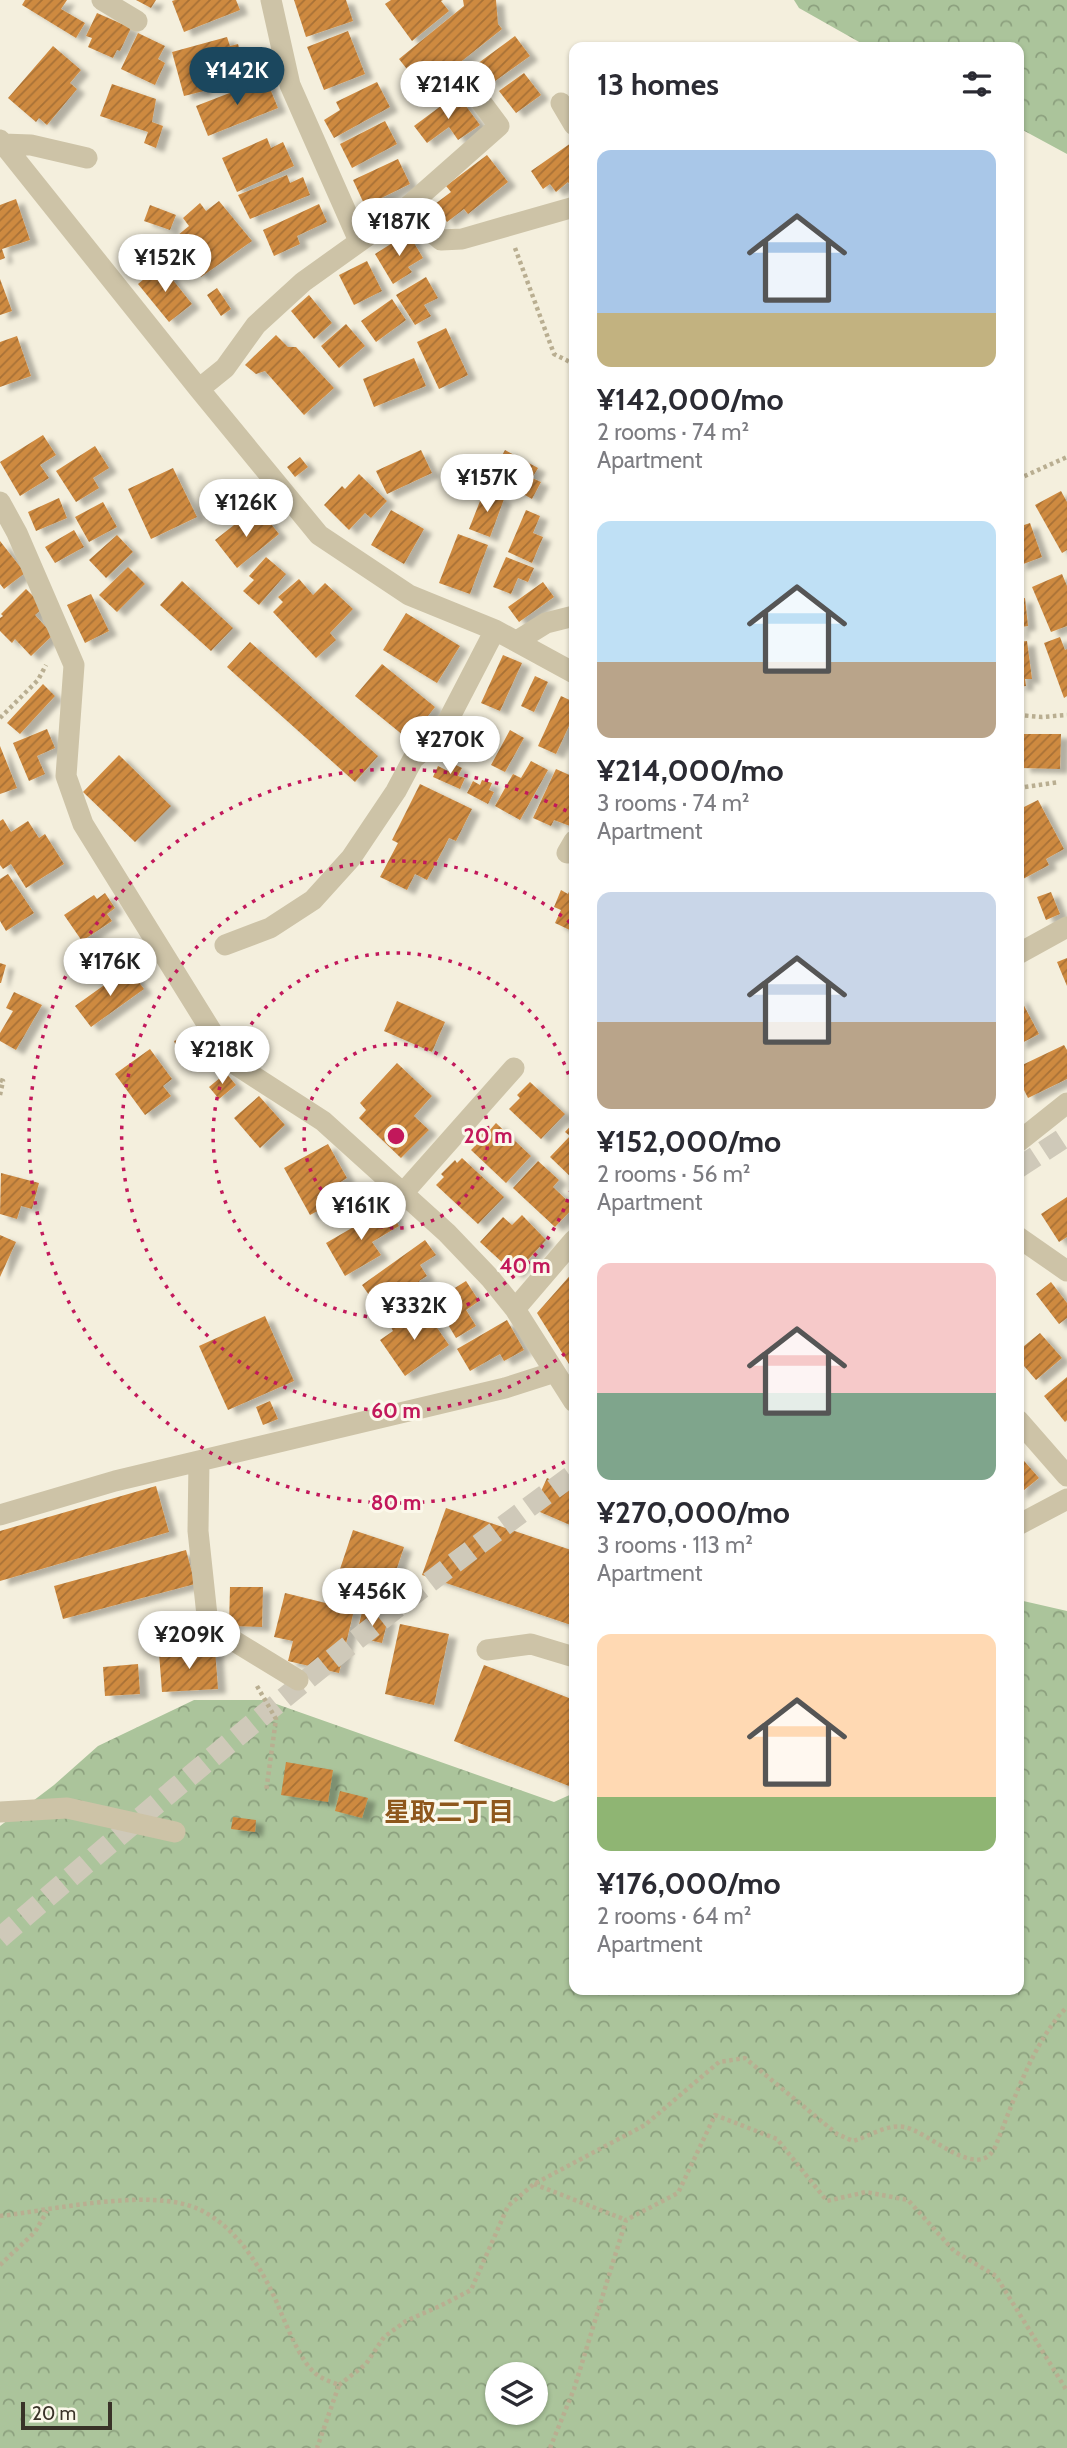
<!DOCTYPE html>
<meta charset="utf-8">
<style>
body{margin:0;font-family:Cabin,"Noto Sans JP",sans-serif;background:#f2f2f3;color:#2b2b33;height:100vh;display:flex;flex-direction:column;font-size:26px;white-space:nowrap}
*{box-sizing:border-box;margin:0}
p{font-size:23px;color:#7c7c81}
.icon{flex:none;width:38px;height:38px;fill:none;stroke:currentColor;stroke-width:2;stroke-linecap:round;stroke-linejoin:round}
.map{position:relative;flex:1;overflow:hidden}
.side{position:absolute;left:569px;top:42px;width:455px;height:1953px;display:flex;flex-direction:column;background:#fff;border-radius:14px;box-shadow:0 2px 5px #0004}
.side>*{flex:none}
.buttons{position:absolute;left:485px;top:2362px;display:grid;gap:14px}
.buttons a{display:grid;place-items:center;width:63px;height:63px;border-radius:50%;background:#fff;box-shadow:0 2px 5px #0004;font-size:35px}
.scale{position:absolute;left:21px;bottom:18px;width:91px;box-sizing:border-box;padding-left:7px;border:4px solid #393228;border-top:0;font-size:19px;line-height:24px;white-space:nowrap;color:#393228;-webkit-text-stroke:5px #fbf8ea;paint-order:stroke}
.price{position:absolute;translate:-50% -60px;padding:0 16px;border-radius:24px;background:#fff;color:#222;font-size:23px;line-height:46px;filter:drop-shadow(0 2px 4px #0008)}
.price::after{content:'';position:absolute;left:50%;top:42px;width:21px;height:16px;margin-left:-10px;background:inherit;clip-path:polygon(0 0,100% 0,50% 100%)}
.price.current{background:#1b475e;color:#fff}
ul{padding:0;list-style:none}
li{display:grid;align-content:center;gap:14px;height:371px;padding:0 28px}
li span{display:grid;place-items:center;height:217px;border-radius:14px;color:#555}
li>.icon{margin-inline-start:auto}
span .icon{width:126px;height:126px;fill:#fffc;stroke-width:1}
li b{font-size:30px}
h2{display:flex;justify-content:space-between;align-items:center;height:84px;padding:0 28px;font-size:30px}
.map>svg:first-child{display:block}
.forest{fill:url(#forest-crowns);fill-rule:evenodd}
.building{fill:url(#building-hatch);filter:url(#shadow)}
.lines{fill:none;stroke-linecap:round;stroke-linejoin:round}
.highway-tunnel{stroke:#cfc9b9;stroke-width:21;stroke-dasharray:21 10;stroke-linecap:butt}
.path{stroke:#b9ae91;stroke-width:4.5;stroke-dasharray:3.5 3.5;stroke-linecap:butt}
.minor{stroke:#cdc3a7;stroke-width:21}
.ring{fill:none;stroke:#c2185b;stroke-width:3.5;stroke-dasharray:3.5 7}
.labels{text-anchor:middle;dominant-baseline:central;stroke-width:6;stroke-linejoin:round;paint-order:stroke}
.neighbourhood-label{font-size:26px;font-weight:bold;fill:#8e571c;stroke:#fbf8ea}
.centre{fill:#c2185b;stroke:#fbf8ea;stroke-width:3.5}
.ring-label{font-size:21px;text-anchor:middle;font-weight:bold;fill:#c2185b;stroke:#fbf8ea;stroke-width:6;stroke-linejoin:round;paint-order:stroke}
</style>
<div class="map">
<svg width="1067" height="2448" viewBox="0 0 1067 2448">
<defs>
<pattern id="forest-crowns" width="20" height="18" patternUnits="userSpaceOnUse" patternTransform="scale(1.75)"><rect width="20" height="18" fill="#abc49b"/><path d="M2 6a3 3 0 1 1 6 0M12 15a3 3 0 1 1 6 0" fill="none" stroke="#8ca07e"/></pattern>
<pattern id="building-hatch" width="6" height="6" patternUnits="userSpaceOnUse" patternTransform="scale(1.75)"><rect width="6" height="6" fill="#ce8a41"/><path d="M-1 1l2-2M0 6l6-6M5 7l2-2" fill="none" stroke="#a87136"/></pattern>
<filter id="shadow"><feDropShadow dx="8" dy="4.5" stdDeviation="2" flood-color="#0004"/></filter>
</defs>
<rect width="100%" height="100%" fill="#f4efdd"/>
<path class="forest" d="M 794,0 L 1067,0 L 1067,154 L 1019,128 L 1018,47 L 868,47 L 799,8 Z
M 1019,1600 L 1067,1611 L 1067,2448 L 0,2448 L 0,1826 L 54,1785 L 98,1746 L 194,1700 L 265,1700 L 554,1802 L 574,1793 L 574,1990 L 1018,1990 ZM 497,2375 L 536,2375 L 536,2413 L 497,2413 Z"/>
<path class="building" d="M 25,0 L 67,0 L 61,9 L 85,23 L 76,38 L 22,5 Z
M 136,0 L 156,0 L 151,8 Z
M 175,0 L 236,0 L 240,10 L 184,32 L 172,1 Z
M 294,0 L 346,0 L 353,21 L 306,37 Z
M 391,0 L 443,0 L 441,1 L 449,11 L 412,41 L 385,4 Z
M 463,0 L 496,0 L 498,24 L 502,29 L 424,91 L 399,59 L 464,6 Z
M 97,13 L 131,28 L 120,51 L 117,50 L 113,58 L 88,47 L 92,38 L 86,36 Z
M 348,31 L 365,74 L 324,90 L 307,47 Z
M 138,33 L 165,46 L 158,59 L 165,63 L 155,85 L 121,69 Z
M 515,36 L 530,56 L 491,84 L 477,64 Z
M 227,37 L 230,46 L 238,44 L 245,70 L 202,82 L 204,91 L 184,96 L 172,52 Z
M 53,46 L 81,70 L 70,83 L 77,89 L 47,125 L 39,118 L 36,122 L 8,98 Z
M 524,73 L 541,95 L 516,113 L 499,91 Z
M 266,79 L 278,108 L 208,136 L 196,106 Z
M 377,82 L 390,107 L 334,138 L 324,120 L 340,110 L 336,102 Z
M 112,84 L 156,99 L 152,122 L 163,126 L 156,148 L 144,143 L 148,132 L 100,116 Z
M 457,94 L 480,125 L 458,140 L 449,127 L 427,143 L 414,126 Z
M 385,121 L 397,144 L 352,168 L 340,144 Z
M 267,138 L 271,148 L 283,142 L 294,166 L 237,192 L 222,158 Z
M 571,143 L 574,147 L 574,191 L 568,182 L 556,192 L 550,184 L 543,189 L 531,171 Z
M 487,155 L 508,182 L 468,214 L 464,209 L 447,222 L 435,204 L 451,192 L 446,186 Z
M 398,159 L 410,184 L 365,206 L 353,180 Z
M 287,175 L 290,183 L 303,177 L 310,195 L 250,219 L 238,195 Z
M 16,199 L 30,240 L 2,249 L 5,258 L 0,260 L 0,205 Z
M 219,201 L 252,241 L 201,277 L 172,240 L 189,226 L 183,218 L 200,203 L 206,211 Z
M 319,204 L 327,222 L 297,236 L 300,244 L 274,256 L 263,230 Z
M 150,205 L 176,215 L 170,230 L 144,221 Z
M 408,233 L 423,258 L 408,267 L 412,272 L 393,284 L 375,254 Z
M 367,261 L 382,291 L 354,305 L 339,275 Z
M 161,265 L 192,304 L 169,322 L 138,284 Z
M 426,277 L 438,298 L 424,305 L 431,316 L 415,325 L 396,295 Z
M 0,279 L 12,311 L 0,315 Z
M 217,288 L 231,309 L 221,316 L 207,295 Z
M 309,295 L 332,323 L 314,339 L 291,311 Z
M 392,299 L 406,320 L 376,342 L 361,321 Z
M 346,324 L 365,346 L 339,368 L 321,346 Z
M 446,328 L 468,375 L 439,389 L 417,342 Z
M 276,335 L 288,347 L 296,347 L 334,388 L 304,415 L 265,371 L 256,374 L 245,365 Z
M 17,336 L 31,376 L 0,387 L 0,342 Z
M 414,358 L 426,386 L 374,407 L 363,379 Z
M 43,435 L 56,455 L 40,465 L 49,478 L 20,496 L 0,462 Z
M 95,446 L 109,468 L 93,478 L 99,488 L 76,502 L 56,471 Z
M 421,450 L 432,473 L 387,494 L 376,471 Z
M 505,450 L 538,468 L 532,478 L 541,482 L 532,499 L 491,476 Z
M 300,457 L 308,467 L 295,477 L 287,467 Z
M 173,468 L 197,517 L 151,539 L 128,489 Z
M 359,474 L 387,501 L 371,518 L 365,513 L 349,530 L 324,505 L 342,486 L 345,489 Z
M 484,491 L 504,499 L 490,537 L 469,529 Z
M 1061,491 L 1067,502 L 1067,550 L 1062,553 L 1035,505 Z
M 59,498 L 67,518 L 36,531 L 28,512 Z
M 103,502 L 117,527 L 89,542 L 75,517 Z
M 391,510 L 424,529 L 404,564 L 371,545 Z
M 526,510 L 540,516 L 533,533 L 543,537 L 532,563 L 508,552 Z
M 248,514 L 254,521 L 263,514 L 279,534 L 237,568 L 215,540 Z
M 1030,523 L 1042,557 L 1018,566 L 1018,527 Z
M 74,530 L 84,547 L 55,563 L 45,547 Z
M 458,534 L 488,545 L 470,594 L 439,583 Z
M 117,535 L 133,552 L 106,578 L 89,560 Z
M 0,541 L 25,573 L 4,589 L 0,584 Z
M 266,557 L 286,574 L 259,605 L 243,591 L 254,580 L 249,576 Z
M 506,557 L 534,568 L 528,582 L 518,578 L 511,594 L 493,587 Z
M 128,567 L 145,584 L 117,612 L 99,595 Z
M 1062,574 L 1067,586 L 1067,626 L 1051,632 L 1032,587 Z
M 299,579 L 313,595 L 325,583 L 353,609 L 330,633 L 336,640 L 316,658 L 273,612 L 283,602 L 278,597 Z
M 182,581 L 233,628 L 211,651 L 160,605 Z
M 543,582 L 554,597 L 519,622 L 508,607 Z
M 26,589 L 44,607 L 35,615 L 53,635 L 31,656 L 15,639 L 12,643 L 0,631 L 0,618 L 3,616 L 1,614 Z
M 91,594 L 109,631 L 85,643 L 67,605 Z
M 1025,598 L 1028,626 L 1021,627 L 1021,634 L 1018,635 L 1018,599 Z
M 406,613 L 460,646 L 437,683 L 383,650 Z
M 1060,637 L 1065,650 L 1067,649 L 1067,696 L 1064,698 L 1044,643 Z
M 1027,641 L 1032,679 L 1025,679 L 1026,686 L 1018,687 L 1018,642 Z
M 250,642 L 378,756 L 355,782 L 227,667 Z
M 503,655 L 522,663 L 500,711 L 481,703 Z
M 382,664 L 435,707 L 409,740 L 355,696 Z
M 535,676 L 548,682 L 534,712 L 521,706 Z
M 43,684 L 55,696 L 20,734 L 7,723 Z
M 561,696 L 574,702 L 574,715 L 556,754 L 538,746 Z
M 474,717 L 488,725 L 469,756 L 455,747 Z
M 47,729 L 55,748 L 37,756 L 45,774 L 29,781 L 13,743 Z
M 510,730 L 524,738 L 505,772 L 491,765 Z
M 1023,734 L 1061,734 L 1060,769 L 1022,768 Z
M 0,746 L 17,788 L 0,794 Z
M 119,755 L 171,806 L 135,842 L 83,792 Z
M 531,761 L 548,770 L 520,820 L 495,806 L 513,774 L 521,778 Z
M 452,763 L 462,768 L 458,776 L 465,778 L 460,789 L 433,777 L 438,766 L 448,771 Z
M 556,769 L 574,777 L 572,781 L 574,782 L 574,816 L 570,826 L 554,820 L 551,826 L 533,818 Z
M 482,780 L 492,783 L 489,790 L 494,792 L 488,804 L 467,793 L 473,781 L 480,785 Z
M 420,784 L 472,809 L 456,841 L 449,838 L 427,880 L 415,874 L 407,890 L 380,877 L 398,843 L 392,840 Z
M 1038,800 L 1064,849 L 1046,859 L 1049,865 L 1023,879 L 1018,869 L 1018,810 Z
M 3,819 L 11,832 L 28,821 L 39,838 L 45,834 L 64,864 L 26,888 L 11,864 L 3,869 L 0,865 L 0,821 Z
M 8,874 L 34,913 L 6,931 L 0,921 L 0,879 Z
M 574,880 L 574,932 L 555,923 L 561,910 L 554,907 L 561,890 L 568,894 Z
M 1051,892 L 1060,914 L 1046,920 L 1037,897 Z
M 105,893 L 115,908 L 107,914 L 112,921 L 82,941 L 64,915 L 94,895 L 97,899 Z
M 1067,958 L 1067,986 L 1057,962 Z
M 0,963 L 6,965 L 1,983 L 0,983 Z
M 128,968 L 144,989 L 91,1027 L 75,1006 Z
M 14,992 L 42,1005 L 16,1050 L 0,1041 L 0,1033 L 13,1011 L 6,1008 Z
M 1018,998 L 1020,998 L 1039,1034 L 1018,1045 Z
M 397,1001 L 445,1022 L 432,1052 L 384,1031 Z
M 198,1030 L 209,1055 L 184,1066 L 174,1041 Z
M 1064,1045 L 1067,1050 L 1067,1079 L 1028,1098 L 1018,1078 L 1018,1067 Z
M 150,1049 L 172,1079 L 163,1086 L 171,1096 L 145,1115 L 115,1074 Z
M 397,1063 L 432,1096 L 414,1116 L 429,1130 L 401,1158 L 359,1118 L 366,1110 L 360,1103 Z
M 226,1073 L 236,1085 L 219,1099 L 209,1087 Z
M 530,1082 L 565,1114 L 541,1139 L 509,1109 L 520,1098 L 517,1095 Z
M 259,1096 L 285,1125 L 260,1148 L 234,1118 Z
M 574,1122 L 574,1180 L 550,1157 L 570,1136 L 565,1132 Z
M 496,1123 L 531,1156 L 506,1183 L 471,1150 L 479,1142 L 475,1138 L 485,1127 L 489,1131 Z
M 328,1144 L 347,1178 L 339,1183 L 346,1196 L 310,1215 L 284,1168 Z
M 462,1158 L 504,1197 L 478,1224 L 436,1185 L 444,1177 L 441,1174 L 455,1160 L 457,1163 Z
M 538,1161 L 559,1180 L 553,1187 L 574,1207 L 555,1227 L 513,1188 Z
M 1,1173 L 39,1183 L 32,1209 L 21,1206 L 17,1219 L 0,1214 Z
M 376,1186 L 381,1197 L 365,1205 L 360,1195 Z
M 1067,1197 L 1067,1237 L 1059,1242 L 1041,1214 Z
M 388,1207 L 399,1226 L 372,1242 L 381,1255 L 345,1276 L 326,1243 Z
M 522,1215 L 546,1240 L 515,1274 L 480,1242 L 503,1217 L 512,1225 Z
M 0,1235 L 16,1242 L 0,1277 Z
M 425,1240 L 436,1255 L 420,1265 L 427,1276 L 419,1281 L 423,1287 L 383,1315 L 362,1285 Z
M 574,1271 L 572,1318 L 574,1372 L 537,1313 Z
M 466,1281 L 479,1301 L 466,1310 L 476,1326 L 456,1338 L 434,1301 Z
M 1051,1282 L 1067,1303 L 1067,1318 L 1059,1324 L 1036,1294 Z
M 424,1309 L 449,1345 L 405,1376 L 380,1340 L 393,1331 L 391,1327 L 407,1316 L 410,1319 Z
M 265,1316 L 294,1381 L 228,1410 L 199,1346 Z
M 507,1320 L 524,1350 L 504,1361 L 500,1354 L 470,1371 L 457,1349 Z
M 1040,1333 L 1062,1358 L 1036,1380 L 1018,1359 L 1018,1351 Z
M 1067,1377 L 1067,1420 L 1065,1422 L 1044,1396 Z
M 270,1401 L 278,1419 L 263,1425 L 256,1407 Z
M 1018,1454 L 1039,1478 L 1018,1495 Z
M 547,1478 L 574,1490 L 574,1516 L 570,1525 L 533,1509 Z
M 156,1486 L 169,1532 L 0,1581 L 0,1531 Z
M 446,1508 L 574,1551 L 574,1626 L 422,1575 Z
M 353,1530 L 404,1547 L 391,1586 L 340,1569 Z
M 186,1550 L 195,1584 L 63,1619 L 54,1586 Z
M 230,1587 L 263,1587 L 262,1627 L 229,1626 Z
M 285,1593 L 354,1610 L 339,1673 L 288,1661 L 293,1641 L 274,1637 Z
M 362,1612 L 388,1619 L 382,1643 L 356,1637 Z
M 400,1624 L 449,1634 L 434,1705 L 385,1694 Z
M 215,1649 L 218,1689 L 162,1692 L 159,1653 Z
M 138,1664 L 140,1694 L 105,1696 L 103,1667 Z
M 484,1665 L 574,1700 L 574,1788 L 454,1741 Z
M 286,1762 L 333,1770 L 328,1802 L 281,1795 Z
M 340,1791 L 368,1798 L 362,1818 L 335,1811 Z
M 233,1817 L 256,1820 L 255,1832 L 231,1829 Z"/>
<g class="lines">
<path class="highway-tunnel" d="M 1018,1168 L 1067,1136
M 0,1938 C 186,1777 375,1618 574,1474"/>
<path class="path" d="M 515,248 L 554,354 L 574,364
M 1018,479 L 1067,457
M 1018,715 L 1042,717 L 1067,715
M 0,718 L 38,680 L 46,665
M 1018,788 L 1059,782
M 0,1080 L 3,1081 L 0,1095
M 257,1686 L 276,1719 L 266,1792
M 534,2184 L 626,2220
M 0,2216 C 52,2210 148,2188 196,2208 C 234,2224 261,2266 277,2303 C 285,2322 300,2361 315,2373 C 321,2379 332,2382 339,2385 L 317,2448
M 0,2265 L 35,2232 L 47,2211
M 339,2385 L 366,2364 L 384,2337 L 406,2321 L 440,2306 L 471,2290 L 508,2206 L 534,2184 L 645,2125 L 719,2062 L 745,2058 L 837,2134 L 853,2141 C 870,2136 887,2124 904,2127 C 929,2131 980,2185 996,2145 C 1013,2102 1034,2040 1067,2007
M 550,2448 L 574,2389 L 626,2220 L 678,2193 L 715,2115 L 777,2139 L 827,2201 L 866,2192 L 908,2200 L 954,2251 L 996,2276 L 1067,2391"/>
<path class="minor" d="M 102,0 L 137,21
M 271,0 L 290,85 L 359,241
M 561,103 L 574,125
M 0,140 L 199,389 L 319,535 L 409,595 L 495,630 L 574,673
M 3,144 L 31,145 L 87,158
M 405,209 L 441,240 L 462,239 L 574,207
M 199,389 L 225,368 L 256,325 L 303,282 L 405,209 L 499,126 L 464,79
M 0,502 L 17,533 L 74,665 L 66,776 L 83,824 L 230,1061 L 323,1121 L 447,1233 L 490,1278 L 515,1309 L 574,1402
M 517,641 L 546,623 L 574,616
M 567,853 L 574,841
M 225,945 L 270,928 L 313,900 L 351,858 L 396,791 L 413,759 L 440,736 L 495,630
M 1018,954 L 1067,927
M 1018,1142 L 1067,1103
M 404,1192 L 514,1068
M 1018,1237 L 1067,1271
M 515,1309 L 574,1240
M 1018,1420 L 1067,1476
M 199,1461 L 198,1531 L 208,1625 L 298,1680
M 0,1515 L 115,1481 L 505,1388 L 555,1372
M 1018,1525 L 1067,1499
M 487,1650 L 531,1644 L 574,1657
M 0,1812 L 67,1808 L 175,1832"/>
</g>
<g class="ring">
<circle cx="396" cy="1136" r="92"/>
<path d="M574 1179A183 183 0 1 1 574 1093"/>
<path d="M573 1347A275 275 0 1 1 573 925"/>
<path d="M574 1457A367 367 0 1 1 574 815"/>
</g>
<g class="labels">
<g class="neighbourhood-label">
<text x="449" y="1812">星取二丁目</text>
</g>
</g>
<circle cx="396" cy="1136" r="10" class="centre"/>
<g class="ring-label">
<text x="488" y="1143">20 m</text>
<text x="525" y="1273">40 m</text>
<text x="396" y="1418">60 m</text>
<text x="396" y="1510">80 m</text>
</g>
</svg>
<div class="buttons">
<a><svg class="icon" aria-label="layers" viewBox="0 0 24 24"><path d="M12 4l9 5-9 5-9-5zM3 14l9 5 9-5"/></svg></a>
</div>
<div class="scale">20 m</div>
<b class="price current" style="left:237px;top:107px">¥142K</b>
<b class="price" style="left:448px;top:121px">¥214K</b>
<b class="price" style="left:399px;top:258px">¥187K</b>
<b class="price" style="left:165px;top:294px">¥152K</b>
<b class="price" style="left:487px;top:514px">¥157K</b>
<b class="price" style="left:246px;top:539px">¥126K</b>
<b class="price" style="left:450px;top:776px">¥270K</b>
<b class="price" style="left:110px;top:998px">¥176K</b>
<b class="price" style="left:222px;top:1086px">¥218K</b>
<b class="price" style="left:361px;top:1242px">¥161K</b>
<b class="price" style="left:414px;top:1342px">¥332K</b>
<b class="price" style="left:372px;top:1628px">¥456K</b>
<b class="price" style="left:189px;top:1671px">¥209K</b>
<section class="side">
<h2>13 homes<svg class="icon" aria-label="filters" viewBox="0 0 24 24"><path d="M4 7h16M4 17h16"/><circle cx="9" cy="7" r="2"/><circle cx="15" cy="17" r="2"/></svg></h2>
<ul>
<li><span style="background:linear-gradient(#a9c7e8 75%,#c2b280 0)"><svg class="icon" aria-label="home" viewBox="0 0 24 24"><path d="M3 11l9-7 9 7M6 9v11h12V9"/></svg></span><div><b>¥142,000/mo</b><p>2 rooms · 74 m²</p><p>Apartment</p></div></li>
<li><span style="background:linear-gradient(#bfe0f5 65%,#b9a48a 0)"><svg class="icon" aria-label="home" viewBox="0 0 24 24"><path d="M3 11l9-7 9 7M6 9v11h12V9"/></svg></span><div><b>¥214,000/mo</b><p>3 rooms · 74 m²</p><p>Apartment</p></div></li>
<li><span style="background:linear-gradient(#c9d6e8 60%,#b9a48a 0)"><svg class="icon" aria-label="home" viewBox="0 0 24 24"><path d="M3 11l9-7 9 7M6 9v11h12V9"/></svg></span><div><b>¥152,000/mo</b><p>2 rooms · 56 m²</p><p>Apartment</p></div></li>
<li><span style="background:linear-gradient(#f6c9c9 60%,#7fa58c 0)"><svg class="icon" aria-label="home" viewBox="0 0 24 24"><path d="M3 11l9-7 9 7M6 9v11h12V9"/></svg></span><div><b>¥270,000/mo</b><p>3 rooms · 113 m²</p><p>Apartment</p></div></li>
<li><span style="background:linear-gradient(#ffd9b3 75%,#8fb573 0)"><svg class="icon" aria-label="home" viewBox="0 0 24 24"><path d="M3 11l9-7 9 7M6 9v11h12V9"/></svg></span><div><b>¥176,000/mo</b><p>2 rooms · 64 m²</p><p>Apartment</p></div></li>
</ul>
</section>
</div>
